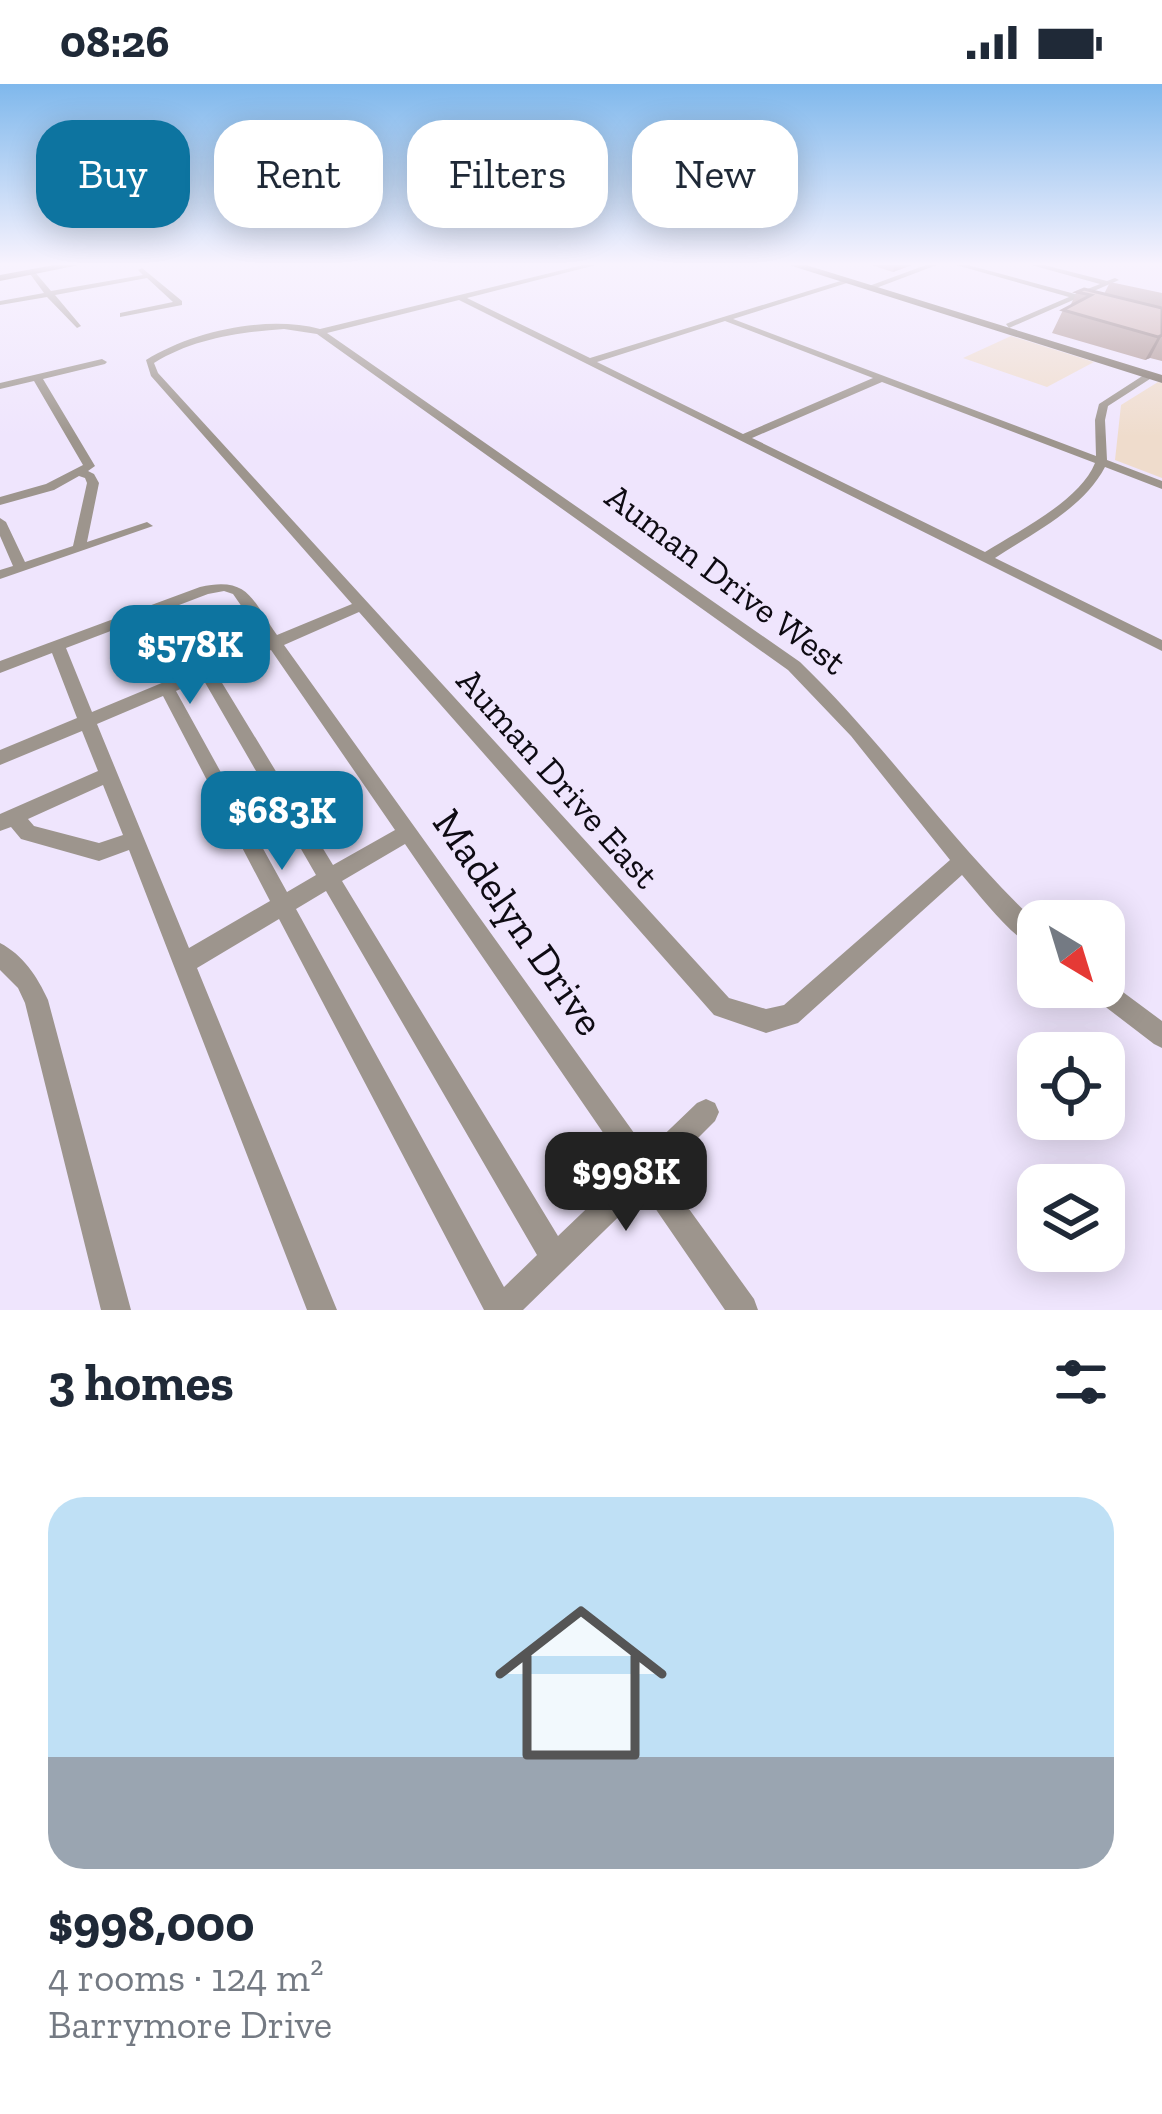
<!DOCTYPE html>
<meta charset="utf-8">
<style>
body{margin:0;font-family:"Zilla Slab",serif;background:#f6f6f7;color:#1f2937;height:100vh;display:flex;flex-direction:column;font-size:45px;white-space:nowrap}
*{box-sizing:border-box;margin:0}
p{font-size:39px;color:#747a83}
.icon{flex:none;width:66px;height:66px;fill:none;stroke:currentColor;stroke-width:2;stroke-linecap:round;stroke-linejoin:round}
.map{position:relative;height:1226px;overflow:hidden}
.side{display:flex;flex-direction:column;background:#fff;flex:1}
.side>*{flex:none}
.banner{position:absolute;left:36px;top:36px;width:1092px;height:108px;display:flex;gap:24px}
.needle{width:78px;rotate:142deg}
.fabs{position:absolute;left:1017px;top:816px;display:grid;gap:24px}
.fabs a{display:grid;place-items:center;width:108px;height:108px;border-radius:24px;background:#fff;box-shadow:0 6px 30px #0003;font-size:60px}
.price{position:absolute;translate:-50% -102px;padding:0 27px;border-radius:24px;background:#0d74a0;color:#fff;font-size:39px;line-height:78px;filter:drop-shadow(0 3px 6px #0008)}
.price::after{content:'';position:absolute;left:50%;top:72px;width:36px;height:27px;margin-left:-18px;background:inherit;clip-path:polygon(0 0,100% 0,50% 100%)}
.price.current{background:#222;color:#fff}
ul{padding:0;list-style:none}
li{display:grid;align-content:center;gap:24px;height:636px;padding:0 48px}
li span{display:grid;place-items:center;height:372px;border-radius:36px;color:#555}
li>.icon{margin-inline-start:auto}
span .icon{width:216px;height:216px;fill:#fffc;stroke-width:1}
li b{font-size:51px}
h2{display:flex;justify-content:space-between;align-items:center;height:144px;padding:0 48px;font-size:51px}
.chip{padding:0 42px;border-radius:36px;background:#fff;box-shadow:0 6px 30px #0003;font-size:42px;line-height:108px}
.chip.current{background:#0d74a0;color:#fff}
.status{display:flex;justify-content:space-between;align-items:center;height:84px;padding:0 60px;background:#fff;direction:ltr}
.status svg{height:33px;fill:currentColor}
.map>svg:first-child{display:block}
.commercial{fill:#efdccc}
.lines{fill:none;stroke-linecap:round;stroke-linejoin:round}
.street{fill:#9d958d;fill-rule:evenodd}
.secondary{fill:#786d61;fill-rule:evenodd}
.wall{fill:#ac9490}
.shaded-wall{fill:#8c7876}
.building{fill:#c8aca8;stroke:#8c7876;stroke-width:3}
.labels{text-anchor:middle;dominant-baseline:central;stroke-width:10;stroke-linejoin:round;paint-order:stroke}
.street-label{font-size:36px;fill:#0e0b13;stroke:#efe5fd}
.near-street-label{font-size:42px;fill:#0e0b13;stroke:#efe5fd}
</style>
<div class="status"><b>08:26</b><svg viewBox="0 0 49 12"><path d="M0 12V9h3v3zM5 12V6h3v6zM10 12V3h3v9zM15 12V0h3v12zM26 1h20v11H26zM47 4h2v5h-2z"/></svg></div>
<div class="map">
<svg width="1162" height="1226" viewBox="0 0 1162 1226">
<rect width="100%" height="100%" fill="#efe5fd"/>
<path class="commercial" d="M 1011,252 L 1094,278 L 1047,303 L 963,274 Z
M 1158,298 L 1162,299 L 1162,394 L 1115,376 L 1121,321 Z"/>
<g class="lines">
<path class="street" d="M 583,181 L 596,181 L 467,214 L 590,274 L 847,195 L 847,199 L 733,235 L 1096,372 L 1095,336 L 1099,320 L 1147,289 L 1153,289 L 1153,293 L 1108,322 L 1105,336 L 1107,376 L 1162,397 L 1162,405 L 1105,383 C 1083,425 1033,449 995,474 L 1162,556 L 1162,567 L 459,216 L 327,249 L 800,578 C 885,660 952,759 1038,840 L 1038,866 C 1009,851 984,816 962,791 L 798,939 L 766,949 L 714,931 L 359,528 L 284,561 L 647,1067 L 697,1019 L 706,1015 L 715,1019 L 719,1028 L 715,1037 L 663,1089 L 754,1215 L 758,1226 L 725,1226 L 644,1108 L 523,1226 L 484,1226 L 279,835 L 197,884 L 337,1226 L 307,1226 L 129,766 L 99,777 L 21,755 L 11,743 L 0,747 L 0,730 L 98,687 L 82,647 L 0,681 L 0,666 L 77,634 L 52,569 L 0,589 L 0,577 L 200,503 C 249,492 252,516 277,551 L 352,520 L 151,292 L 146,276 C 193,247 266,231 320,245 ZM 725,237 L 873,294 L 743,350 L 597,278 ZM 284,245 L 317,250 L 788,586 L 851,652 L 950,776 L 784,921 L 766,925 L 729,914 L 158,289 L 154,279 C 192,255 239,248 284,245 ZM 882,298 L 1095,379 C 1080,417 1018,447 985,468 L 752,354 ZM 224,507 L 233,510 L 265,556 L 92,628 L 66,564 L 208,510 ZM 271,566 L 395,746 L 333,781 L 216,589 ZM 203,595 L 316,791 L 287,808 L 176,607 ZM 163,612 L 270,817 L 189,864 L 97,640 ZM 103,701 L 123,751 L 99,759 L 34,742 L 28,735 ZM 405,760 L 628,1085 L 558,1152 L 342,797 ZM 326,807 L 537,1171 L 504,1203 L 296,825 Z
M 926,181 L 937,181 L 876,204 L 869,202 Z
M 956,181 L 968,181 L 1075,210 L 1100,200 L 1031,181 L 1044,181 L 1107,197 L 1115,194 L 1119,196 L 1009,244 L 1006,240 L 1069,213 Z
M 142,184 L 182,217 L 182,221 L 120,233 L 120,229 L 173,218 L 147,194 L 55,211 L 81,242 L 77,244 L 47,213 L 0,221 L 0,217 L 44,209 L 28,187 L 34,187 L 51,207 L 143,191 L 138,186 Z
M 102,275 L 107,278 L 105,280 L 43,295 L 95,382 L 88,387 L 94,390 L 99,399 L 87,458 L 147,438 L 153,442 L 0,495 L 0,486 L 13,482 L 0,452 L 0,434 L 6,438 L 25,478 L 73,462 L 87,399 L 85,394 L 79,392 L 54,406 L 0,421 L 0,413 L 46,400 L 83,381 L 34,297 L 0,305 L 0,299 Z
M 0,859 C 23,871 37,892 48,916 L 131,1226 L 101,1226 L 25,919 L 18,904 L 0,886 Z
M 1104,894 L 1162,937 L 1162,964 L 1154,960 L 1090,911 L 1087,903 L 1104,903 Z"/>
<path class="secondary" d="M 54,181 L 79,181 L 0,197 L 0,191 Z
M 789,181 L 806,181 L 1162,291 L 1162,299 Z"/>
</g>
<path class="wall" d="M 871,181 L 912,181 L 893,188 Z
M 1110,198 L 1162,209 L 1162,277 L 1150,274 L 1145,276 L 1052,249 L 1063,226 L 1070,222 L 1077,208 L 1104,210 Z"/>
<path class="shaded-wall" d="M 895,181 L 912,181 L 893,188 Z
M 1162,251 L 1150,274 L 1145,276 L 1158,253 Z"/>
<path class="building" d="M 1084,205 L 1162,224 L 1162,251 L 1158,253 L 1063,226 L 1091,211 L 1077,208 Z"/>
<linearGradient id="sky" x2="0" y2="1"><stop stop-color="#7fb8ec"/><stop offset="0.51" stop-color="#f8f3fe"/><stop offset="1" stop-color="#f8f3fe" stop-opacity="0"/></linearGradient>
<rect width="1162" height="353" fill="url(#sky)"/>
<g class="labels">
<g class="street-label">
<text transform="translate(726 495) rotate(37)">Auman Drive West</text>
<text transform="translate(558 694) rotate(48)">Auman Drive East</text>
</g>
<g class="near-street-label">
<text transform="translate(519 838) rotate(55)">Madelyn Drive</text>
</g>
</g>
</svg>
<div class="fabs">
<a><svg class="needle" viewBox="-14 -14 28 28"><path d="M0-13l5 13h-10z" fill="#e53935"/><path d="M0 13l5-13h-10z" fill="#747a83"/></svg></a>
<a><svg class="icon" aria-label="locate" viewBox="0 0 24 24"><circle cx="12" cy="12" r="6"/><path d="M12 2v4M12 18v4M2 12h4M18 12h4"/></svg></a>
<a><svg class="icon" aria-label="layers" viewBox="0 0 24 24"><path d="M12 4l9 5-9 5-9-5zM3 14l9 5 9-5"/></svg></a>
</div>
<b class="price" style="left:190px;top:623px">$578K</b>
<b class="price" style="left:282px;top:789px">$683K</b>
<b class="price current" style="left:626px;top:1150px">$998K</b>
<div class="banner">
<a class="chip current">Buy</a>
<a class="chip">Rent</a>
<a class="chip">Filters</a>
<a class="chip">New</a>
</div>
</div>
<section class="side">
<h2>3 homes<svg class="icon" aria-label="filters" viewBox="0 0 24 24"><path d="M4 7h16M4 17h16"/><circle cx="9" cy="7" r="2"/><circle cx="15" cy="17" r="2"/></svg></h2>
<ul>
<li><span style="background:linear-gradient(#bfe0f5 70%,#9aa5b1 0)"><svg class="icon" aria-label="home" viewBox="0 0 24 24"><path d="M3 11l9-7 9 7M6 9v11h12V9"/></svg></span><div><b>$998,000</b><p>4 rooms · 124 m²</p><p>Barrymore Drive</p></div></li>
</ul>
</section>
